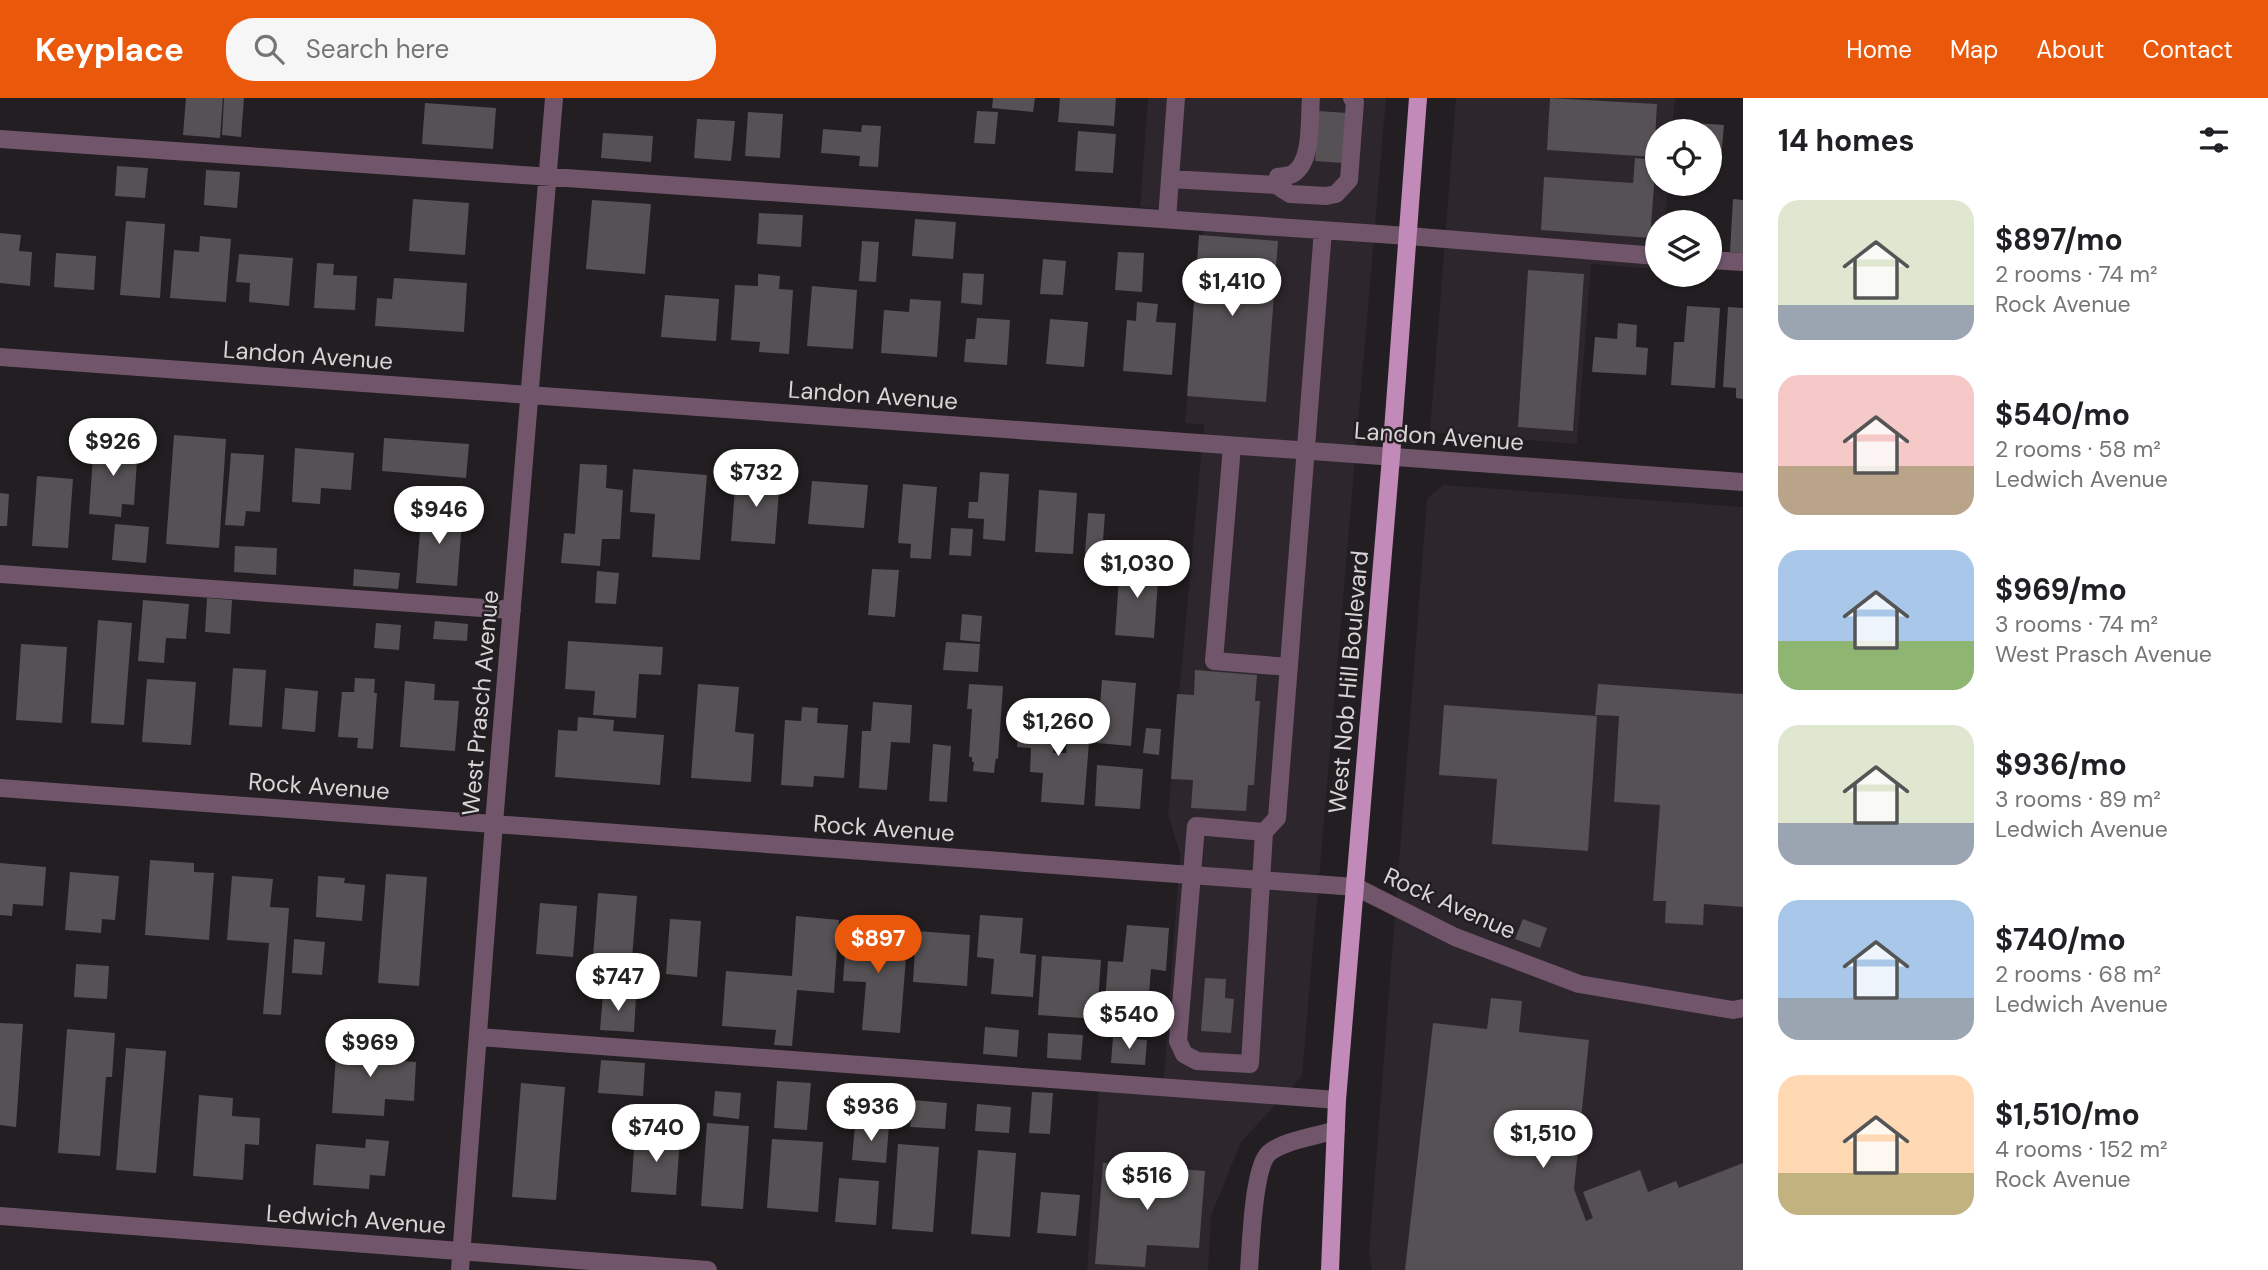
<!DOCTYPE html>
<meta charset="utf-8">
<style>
body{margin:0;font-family:"DM Sans",sans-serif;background:#f6f6f6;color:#202124;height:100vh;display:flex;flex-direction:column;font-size:26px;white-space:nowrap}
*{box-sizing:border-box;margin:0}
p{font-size:23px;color:#757577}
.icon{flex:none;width:38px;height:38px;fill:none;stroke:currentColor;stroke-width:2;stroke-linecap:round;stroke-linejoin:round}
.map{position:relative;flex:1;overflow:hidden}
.sheet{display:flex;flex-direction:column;background:#fff;width:525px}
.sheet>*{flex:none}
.fabs{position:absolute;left:1645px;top:21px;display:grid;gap:14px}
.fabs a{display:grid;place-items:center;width:77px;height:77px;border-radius:50%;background:#fff;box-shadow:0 2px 5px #0004;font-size:35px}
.price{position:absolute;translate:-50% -60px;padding:0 16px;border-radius:24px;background:#fff;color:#222;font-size:23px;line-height:46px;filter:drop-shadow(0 2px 4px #0008)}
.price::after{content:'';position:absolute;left:50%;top:42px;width:21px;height:16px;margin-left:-10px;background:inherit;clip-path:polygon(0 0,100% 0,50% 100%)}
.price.on{background:#ea580c;color:#fff}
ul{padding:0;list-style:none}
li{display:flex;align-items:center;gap:21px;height:175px;padding:0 35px}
li span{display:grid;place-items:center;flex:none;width:196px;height:140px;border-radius:21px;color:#555}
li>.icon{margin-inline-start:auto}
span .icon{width:84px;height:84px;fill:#fffc;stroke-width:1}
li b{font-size:30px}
h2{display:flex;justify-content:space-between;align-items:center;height:84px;padding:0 35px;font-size:30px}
header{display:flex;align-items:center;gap:42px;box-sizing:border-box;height:98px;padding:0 35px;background:#ea580c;color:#fff}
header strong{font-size:33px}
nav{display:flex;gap:38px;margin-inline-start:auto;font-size:24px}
.search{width:490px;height:63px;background:#f6f6f6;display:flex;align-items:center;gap:18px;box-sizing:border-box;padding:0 24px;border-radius:28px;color:#757577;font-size:26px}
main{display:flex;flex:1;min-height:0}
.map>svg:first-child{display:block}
.built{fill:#2e262d}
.building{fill:#555154}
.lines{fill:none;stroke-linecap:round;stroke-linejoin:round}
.minor{stroke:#70556b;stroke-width:18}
.major{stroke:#c18ab8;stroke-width:18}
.labels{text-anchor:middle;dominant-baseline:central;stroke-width:5;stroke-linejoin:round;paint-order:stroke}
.street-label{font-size:24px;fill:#d8d5d7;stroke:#221e21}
</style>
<header>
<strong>Keyplace</strong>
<div class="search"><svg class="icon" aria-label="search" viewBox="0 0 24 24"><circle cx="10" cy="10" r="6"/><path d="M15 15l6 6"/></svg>Search here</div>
<nav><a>Home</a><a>Map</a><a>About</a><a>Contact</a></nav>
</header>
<main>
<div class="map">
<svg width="1743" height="1172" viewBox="0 0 1743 1172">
<rect width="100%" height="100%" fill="#221e21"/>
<path class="built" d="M 1148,0 L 1386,0 L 1302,978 L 1241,1044 L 1211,1118 L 1208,1172 L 1087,1172 L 1099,989 L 1163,994 L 1180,756 L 1168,716 L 1204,327 L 1185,325 L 1205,115 L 1140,109 Z
M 1456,0 L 1675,0 L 1672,33 L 1657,33 L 1657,86 L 1668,86 L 1665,124 L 1657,124 L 1657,171 L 1591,166 L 1577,346 L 1430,334 Z
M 1443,387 L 1743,409 L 1743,1172 L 1372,1172 L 1369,1155 L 1427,401 Z"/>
<path class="building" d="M 186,0 L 223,0 L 220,40 L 183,37 Z
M 224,0 L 244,0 L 241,39 L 222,37 Z
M 993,0 L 1035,0 L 1033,14 L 992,10 Z
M 1060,0 L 1116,0 L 1114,28 L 1058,24 Z
M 1550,0 L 1657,6 L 1654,59 L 1547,52 Z
M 425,5 L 496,10 L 493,51 L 422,46 Z
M 977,13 L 998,14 L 995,46 L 974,45 Z
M 1318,13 L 1347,15 L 1343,65 L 1315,63 Z
M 748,14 L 783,16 L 780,60 L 745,58 Z
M 697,21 L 735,23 L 731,63 L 694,60 Z
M 1679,24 L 1724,27 L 1721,61 L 1710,60 L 1710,33 L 1678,33 Z
M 862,27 L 881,28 L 878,69 L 859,68 L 860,58 L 821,55 L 823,31 L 861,34 Z
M 1078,33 L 1116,36 L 1113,75 L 1075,73 Z
M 603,35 L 653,38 L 651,64 L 601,60 Z
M 1635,60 L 1656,62 L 1650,140 L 1541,132 L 1544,79 L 1633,85 Z
M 117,68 L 148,70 L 145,100 L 115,98 Z
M 206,72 L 240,74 L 237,110 L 204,107 Z
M 413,101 L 469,105 L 465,157 L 409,153 Z
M 1733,101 L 1743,102 L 1743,155 L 1730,154 Z
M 592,102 L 651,106 L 645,176 L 586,171 Z
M 759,115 L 803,117 L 801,149 L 757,146 Z
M 915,121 L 956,124 L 953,161 L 912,158 Z
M 126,123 L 165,126 L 160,200 L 120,197 Z
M 0,135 L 21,137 L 19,153 L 32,154 L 30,188 L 0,185 Z
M 1199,137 L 1278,143 L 1266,304 L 1187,298 Z
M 200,138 L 231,141 L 226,204 L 170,200 L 174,152 L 199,154 Z
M 862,143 L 879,144 L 876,184 L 859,183 Z
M 1118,154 L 1144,155 L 1142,194 L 1115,192 Z
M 56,155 L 96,158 L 94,192 L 54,189 Z
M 239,156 L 293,160 L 289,208 L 249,204 L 250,185 L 236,184 Z
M 1043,161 L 1066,163 L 1063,197 L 1040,196 Z
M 317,165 L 334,166 L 333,177 L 357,178 L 355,212 L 314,210 Z
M 1528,172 L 1584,176 L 1573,333 L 1518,329 Z
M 963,175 L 984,176 L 982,207 L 961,205 Z
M 758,176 L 780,178 L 779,191 L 793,192 L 789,256 L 759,254 L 760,244 L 731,242 L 735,187 L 758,188 Z
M 394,180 L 467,185 L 464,234 L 375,228 L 377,200 L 392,201 Z
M 812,188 L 857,192 L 853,251 L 807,248 Z
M 665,197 L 719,201 L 716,243 L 661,239 Z
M 910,201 L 941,203 L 937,259 L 881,255 L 884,212 L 909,214 Z
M 1137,204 L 1158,206 L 1156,224 L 1176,225 L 1172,277 L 1123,273 L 1127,222 L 1136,223 Z
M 1687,208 L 1720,210 L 1715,290 L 1671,287 L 1674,244 L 1684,244 Z
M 1728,209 L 1743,210 L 1743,301 L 1736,300 L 1736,290 L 1723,289 Z
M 977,220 L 1010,222 L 1007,267 L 964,264 L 966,241 L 975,241 Z
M 1050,221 L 1088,224 L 1084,269 L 1046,266 Z
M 1618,225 L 1637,227 L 1636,249 L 1648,250 L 1646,277 L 1592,274 L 1595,239 L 1617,241 Z
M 174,337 L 226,341 L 219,450 L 166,446 Z
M 384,340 L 469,346 L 466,380 L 382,373 Z
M 94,344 L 138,348 L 134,407 L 122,406 L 121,419 L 89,416 Z
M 295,350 L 354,355 L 351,392 L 321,390 L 320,406 L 292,404 Z
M 231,355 L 264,357 L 260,414 L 246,413 L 244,428 L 225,427 Z
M 580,366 L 607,367 L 606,390 L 623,392 L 620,441 L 602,441 L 600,468 L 561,465 L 564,435 L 575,436 Z
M 633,371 L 707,377 L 700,462 L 652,459 L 655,416 L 630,414 Z
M 980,374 L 1009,376 L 1005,443 L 983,441 L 984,421 L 968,420 L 969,404 L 978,404 Z
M 736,376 L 780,379 L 775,446 L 731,443 Z
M 37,378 L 73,381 L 68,450 L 32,448 Z
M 812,383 L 868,387 L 864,430 L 808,426 Z
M 903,386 L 937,389 L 931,461 L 910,460 L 911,446 L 898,445 Z
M 1039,392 L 1077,395 L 1073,456 L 1035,454 Z
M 0,395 L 9,396 L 7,428 L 0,428 Z
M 422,407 L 463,410 L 457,488 L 416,485 Z
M 1088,415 L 1105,416 L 1101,469 L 1084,468 Z
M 115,426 L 149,429 L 146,465 L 112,462 Z
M 951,430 L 973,431 L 971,458 L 949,457 Z
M 235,448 L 277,450 L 276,477 L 234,474 Z
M 1120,465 L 1159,468 L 1154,540 L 1115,537 Z
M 354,471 L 400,475 L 398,491 L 353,488 Z
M 872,471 L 899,472 L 895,519 L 868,517 Z
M 597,473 L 619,475 L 616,506 L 595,505 Z
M 207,500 L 232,502 L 230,536 L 205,534 Z
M 143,502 L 189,506 L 186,541 L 166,540 L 164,565 L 138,563 Z
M 962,516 L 982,518 L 980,544 L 960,542 Z
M 98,522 L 132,525 L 124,627 L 91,625 Z
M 435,523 L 468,526 L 467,543 L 433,541 Z
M 376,525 L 401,527 L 399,552 L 374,550 Z
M 568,543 L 663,549 L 661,577 L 639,576 L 636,620 L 593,617 L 595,593 L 565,591 Z
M 946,544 L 980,546 L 978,574 L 943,572 Z
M 21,546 L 67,549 L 62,625 L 16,622 Z
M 233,570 L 266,572 L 262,629 L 229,627 Z
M 1195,572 L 1257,577 L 1255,603 L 1260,603 L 1254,687 L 1248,687 L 1246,713 L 1191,710 L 1193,682 L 1171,681 L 1177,596 L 1194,597 Z
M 355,580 L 375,581 L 374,595 L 377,595 L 373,651 L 357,650 L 358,640 L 338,639 L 342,594 L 354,594 Z
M 147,581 L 196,584 L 191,647 L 142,644 Z
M 1102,582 L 1136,585 L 1131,648 L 1097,645 Z
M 405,583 L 435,586 L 434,602 L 459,603 L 455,653 L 400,649 Z
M 698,586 L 739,589 L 735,634 L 754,636 L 751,684 L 691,680 Z
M 969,586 L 1003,588 L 998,661 L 996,660 L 995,666 L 994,675 L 973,673 L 974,664 L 972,664 L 972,659 L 969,659 L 972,611 L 967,611 Z
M 1598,586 L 1743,596 L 1743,809 L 1704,806 L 1703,827 L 1665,825 L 1666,803 L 1653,803 L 1660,707 L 1614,704 L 1619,618 L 1595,617 Z
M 285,590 L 318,593 L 315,634 L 282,631 Z
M 873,604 L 912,607 L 910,645 L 891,644 L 887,692 L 859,690 L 862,633 L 871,633 Z
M 1444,607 L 1597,618 L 1588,753 L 1492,746 L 1497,681 L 1439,677 Z
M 802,609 L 818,610 L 817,625 L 848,627 L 844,680 L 814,678 L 813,689 L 781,687 L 785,622 L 801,623 Z
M 578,619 L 614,622 L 613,633 L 664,637 L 660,687 L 555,679 L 558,632 L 577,633 Z
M 1019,619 L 1055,621 L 1053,655 L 1066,655 L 1069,619 L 1091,620 L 1084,707 L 1041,704 L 1043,675 L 1030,674 L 1031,650 L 1017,649 Z
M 1146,630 L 1161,631 L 1159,657 L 1143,655 Z
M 933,646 L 951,648 L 947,704 L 929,703 Z
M 1097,667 L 1143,671 L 1140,711 L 1095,708 Z
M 150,762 L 194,765 L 194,774 L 214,775 L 209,842 L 145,837 Z
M 0,765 L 46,769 L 43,808 L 13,806 L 12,818 L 0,817 Z
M 70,774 L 119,778 L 115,822 L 102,821 L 101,835 L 65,832 Z
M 386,776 L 427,779 L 419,888 L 378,885 Z
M 232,778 L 273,781 L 270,809 L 289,810 L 281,917 L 263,916 L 269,845 L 227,842 Z
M 318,778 L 345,780 L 344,785 L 365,787 L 362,823 L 316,819 Z
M 598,795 L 637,798 L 632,861 L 593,858 Z
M 540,805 L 577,808 L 573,859 L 536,856 Z
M 980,817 L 1023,820 L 1020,855 L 1036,857 L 1033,899 L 991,896 L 994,861 L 977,859 Z
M 796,818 L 839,822 L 834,895 L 797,892 L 792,948 L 774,947 L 776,932 L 722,928 L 726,873 L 792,878 Z
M 670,821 L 701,823 L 697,879 L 666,876 Z
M 1523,821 L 1547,830 L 1540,850 L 1515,841 Z
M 1127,827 L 1169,830 L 1166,873 L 1151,871 L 1148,908 L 1105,904 L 1108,863 L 1123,864 Z
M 847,829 L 908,834 L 900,935 L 862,932 L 866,884 L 843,883 Z
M 916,833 L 970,837 L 967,888 L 913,884 Z
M 294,841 L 325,844 L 322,877 L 292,875 Z
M 1042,858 L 1101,862 L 1097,921 L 1038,917 Z
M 76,866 L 109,868 L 107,901 L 74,899 Z
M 1205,880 L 1226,881 L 1225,900 L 1234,901 L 1231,935 L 1201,933 Z
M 603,896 L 636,899 L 634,934 L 600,932 Z
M 1491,900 L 1522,903 L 1519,934 L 1589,942 L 1574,1091 L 1586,1123 L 1593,1120 L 1583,1094 L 1640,1072 L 1648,1094 L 1676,1083 L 1679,1090 L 1743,1065 L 1743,1172 L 1405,1172 L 1433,925 L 1487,931 Z
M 0,925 L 23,926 L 16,1029 L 0,1027 Z
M 985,929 L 1019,932 L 1017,959 L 983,956 Z
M 67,931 L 115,935 L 112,979 L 106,979 L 100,1058 L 58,1055 Z
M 1048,935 L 1083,937 L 1081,962 L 1047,960 Z
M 1113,939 L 1147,942 L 1145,967 L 1111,965 Z
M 337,944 L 389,947 L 388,962 L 416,964 L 414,1003 L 385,1001 L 384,1018 L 332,1015 Z
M 126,950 L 166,953 L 156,1075 L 116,1072 Z
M 601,962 L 645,965 L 643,998 L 598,995 Z
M 777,983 L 811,985 L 807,1032 L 774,1030 Z
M 521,985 L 565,989 L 556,1102 L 512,1099 Z
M 715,993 L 741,995 L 739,1021 L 713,1018 Z
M 1032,994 L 1053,995 L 1050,1036 L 1029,1035 Z
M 199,997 L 233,1000 L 232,1018 L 260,1020 L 259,1047 L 245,1046 L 243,1082 L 193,1078 Z
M 913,1002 L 947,1005 L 945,1031 L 910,1029 Z
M 977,1006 L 1011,1009 L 1009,1035 L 975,1033 Z
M 707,1025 L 749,1028 L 743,1111 L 701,1108 Z
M 855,1026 L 889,1028 L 886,1065 L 852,1062 Z
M 635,1036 L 680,1039 L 676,1097 L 631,1094 Z
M 366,1041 L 389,1043 L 385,1078 L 370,1077 L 369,1091 L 313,1087 L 316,1046 L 365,1050 Z
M 772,1041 L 823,1044 L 818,1114 L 767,1110 Z
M 898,1046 L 939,1049 L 933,1134 L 892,1131 Z
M 978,1052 L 1016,1055 L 1010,1139 L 971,1136 Z
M 1103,1065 L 1205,1073 L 1199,1150 L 1147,1147 L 1145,1169 L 1095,1166 Z
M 839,1080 L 879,1083 L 876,1127 L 835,1124 Z
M 1041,1094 L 1080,1097 L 1076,1138 L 1037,1135 Z"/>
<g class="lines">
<path class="minor" d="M 0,41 L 1408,138 L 1657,158
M 1170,81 L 1276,87 L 1290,96 L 1326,98 L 1336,96 L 1349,82 L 1355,4 L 1352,0
M 1276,87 L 1278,79 C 1284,78 1290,78 1294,75 C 1313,62 1309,21 1311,0
M 1167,121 L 1176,0
M 1710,162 L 1743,164
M 0,259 L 1743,384
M 1232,348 L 1214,563 L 1289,569
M 0,476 L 512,512
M 0,690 L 1356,789 L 1455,839 L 1579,886 L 1733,912 L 1743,910
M 1196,728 L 1264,734 L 1250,966 L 1197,963 L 1184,956 L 1178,943 Z
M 1264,734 L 1277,720 L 1323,132
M 478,939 L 1337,1002
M 0,1118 L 708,1172
M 460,1172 L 494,725 L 554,0
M 1249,1172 C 1251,1148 1253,1069 1269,1055 C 1282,1043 1318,1038 1336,1032"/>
<path class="major" d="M 1330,1172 L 1337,1002 L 1391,359 L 1418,0"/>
</g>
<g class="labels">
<g class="street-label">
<text transform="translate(308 257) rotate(4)">Landon Avenue</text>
<text transform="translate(873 297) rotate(4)">Landon Avenue</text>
<text transform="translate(1439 338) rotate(4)">Landon Avenue</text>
<text transform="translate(1348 584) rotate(-85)">West Nob Hill Boulevard</text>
<text transform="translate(480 605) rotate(-85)">West Prasch Avenue</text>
<text transform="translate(319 688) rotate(4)">Rock Avenue</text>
<text transform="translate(884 730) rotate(4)">Rock Avenue</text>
<text transform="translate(1450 805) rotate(24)">Rock Avenue</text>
<text transform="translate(356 1121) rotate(4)">Ledwich Avenue</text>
</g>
</g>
</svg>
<div class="fabs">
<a><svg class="icon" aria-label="locate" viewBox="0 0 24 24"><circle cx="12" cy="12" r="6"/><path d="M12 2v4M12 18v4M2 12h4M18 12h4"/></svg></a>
<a><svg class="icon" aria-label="layers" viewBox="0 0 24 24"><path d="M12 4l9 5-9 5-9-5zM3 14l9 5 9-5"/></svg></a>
</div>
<b class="price" style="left:1232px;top:220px">$1,410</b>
<b class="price" style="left:113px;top:380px">$926</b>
<b class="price" style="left:756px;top:411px">$732</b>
<b class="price" style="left:439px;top:448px">$946</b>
<b class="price" style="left:1137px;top:502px">$1,030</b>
<b class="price" style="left:1058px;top:660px">$1,260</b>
<b class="price on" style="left:878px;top:877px">$897</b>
<b class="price" style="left:618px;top:915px">$747</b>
<b class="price" style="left:1129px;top:953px">$540</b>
<b class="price" style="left:370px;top:981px">$969</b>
<b class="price" style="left:871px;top:1045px">$936</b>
<b class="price" style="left:656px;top:1066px">$740</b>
<b class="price" style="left:1543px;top:1072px">$1,510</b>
<b class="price" style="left:1147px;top:1114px">$516</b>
</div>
<section class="sheet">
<h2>14 homes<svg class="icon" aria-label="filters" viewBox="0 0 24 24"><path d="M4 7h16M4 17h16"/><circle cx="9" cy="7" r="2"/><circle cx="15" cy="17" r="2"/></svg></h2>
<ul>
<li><span style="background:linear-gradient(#dfe7d0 75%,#9aa5b1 0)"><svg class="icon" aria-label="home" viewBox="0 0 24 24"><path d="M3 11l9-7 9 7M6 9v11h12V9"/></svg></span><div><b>$897/mo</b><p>2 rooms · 74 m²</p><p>Rock Avenue</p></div></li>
<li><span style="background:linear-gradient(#f6c9c9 65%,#b9a48a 0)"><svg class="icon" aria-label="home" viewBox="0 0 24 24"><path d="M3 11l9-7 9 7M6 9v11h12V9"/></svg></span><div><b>$540/mo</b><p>2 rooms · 58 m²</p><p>Ledwich Avenue</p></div></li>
<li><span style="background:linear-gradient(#a9c7e8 65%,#8fb573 0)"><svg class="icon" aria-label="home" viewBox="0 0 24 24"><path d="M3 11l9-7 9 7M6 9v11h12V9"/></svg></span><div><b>$969/mo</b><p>3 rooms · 74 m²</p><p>West Prasch Avenue</p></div></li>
<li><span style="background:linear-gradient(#dfe7d0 70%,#9aa5b1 0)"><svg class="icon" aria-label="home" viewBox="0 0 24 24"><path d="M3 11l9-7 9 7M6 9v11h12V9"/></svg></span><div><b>$936/mo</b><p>3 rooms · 89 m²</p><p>Ledwich Avenue</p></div></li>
<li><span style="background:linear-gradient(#a9c7e8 70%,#9aa5b1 0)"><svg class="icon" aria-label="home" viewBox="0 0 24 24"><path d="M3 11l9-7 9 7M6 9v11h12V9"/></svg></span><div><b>$740/mo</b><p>2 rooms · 68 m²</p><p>Ledwich Avenue</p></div></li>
<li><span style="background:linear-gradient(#ffd9b3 70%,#c2b280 0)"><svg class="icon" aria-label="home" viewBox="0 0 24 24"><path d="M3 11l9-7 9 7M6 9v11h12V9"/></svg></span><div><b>$1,510/mo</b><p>4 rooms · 152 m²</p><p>Rock Avenue</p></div></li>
</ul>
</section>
</main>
